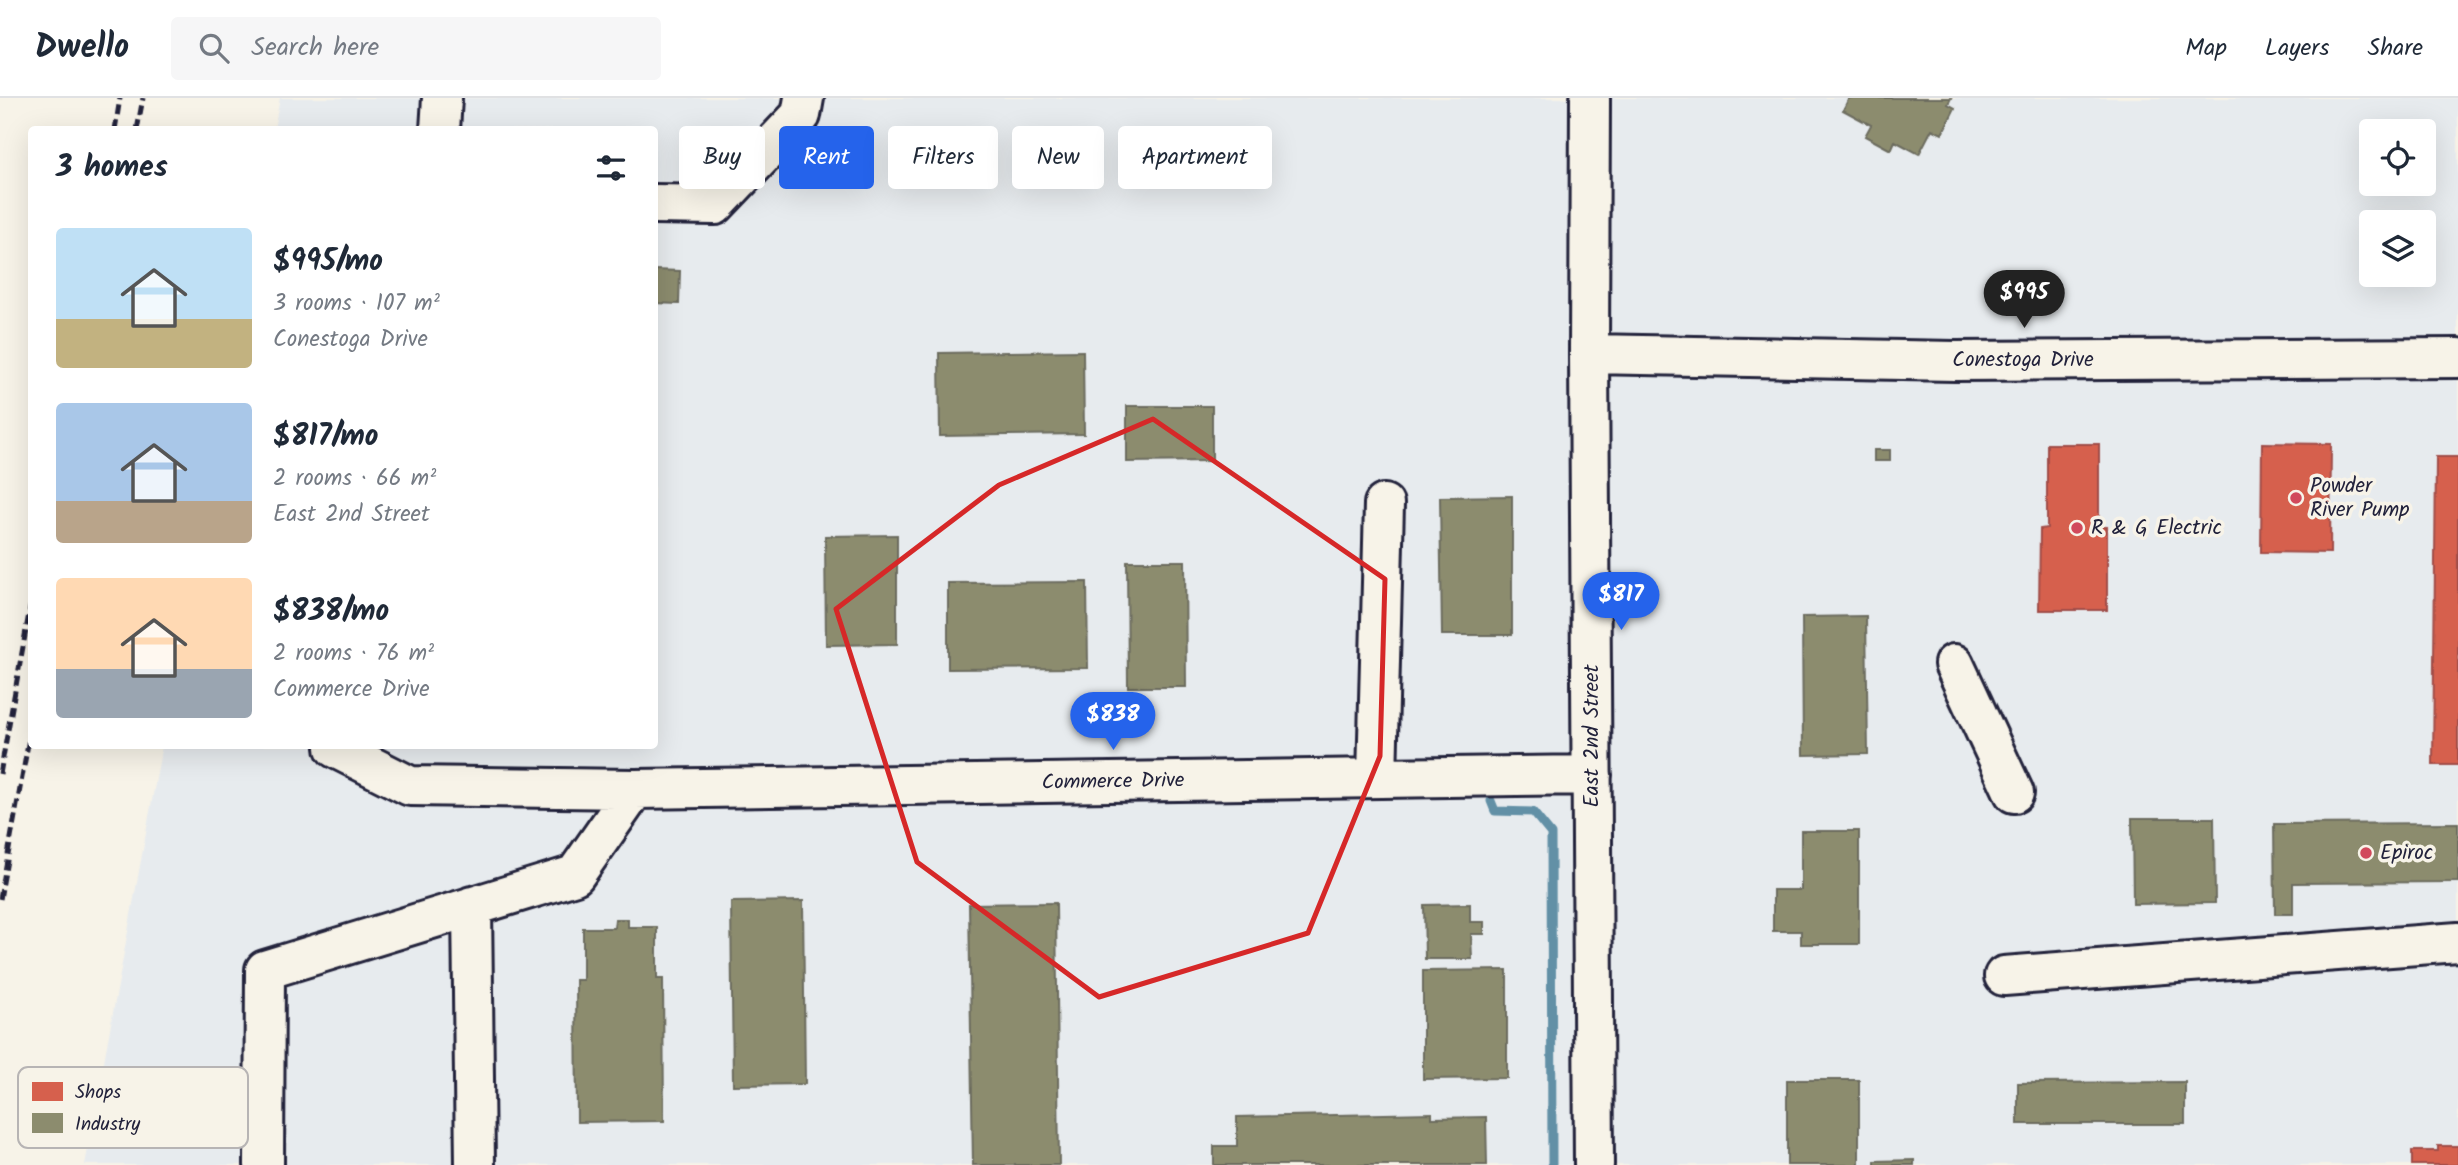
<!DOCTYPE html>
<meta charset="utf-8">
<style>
body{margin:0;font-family:Kalam,sans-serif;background:#f6f6f7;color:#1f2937;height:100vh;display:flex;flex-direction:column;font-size:26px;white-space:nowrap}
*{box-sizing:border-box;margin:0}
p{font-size:23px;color:#747a83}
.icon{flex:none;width:38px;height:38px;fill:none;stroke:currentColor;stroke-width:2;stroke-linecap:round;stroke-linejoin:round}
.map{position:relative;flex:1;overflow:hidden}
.details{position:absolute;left:28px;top:28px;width:630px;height:623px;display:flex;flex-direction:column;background:#fff;border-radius:7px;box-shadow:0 7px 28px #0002}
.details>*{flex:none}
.hud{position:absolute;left:679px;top:28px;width:665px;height:63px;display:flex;gap:14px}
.buttons{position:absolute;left:2359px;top:21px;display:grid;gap:14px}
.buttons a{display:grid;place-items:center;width:77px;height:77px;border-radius:7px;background:#fff;box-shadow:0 7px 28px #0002;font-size:35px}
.price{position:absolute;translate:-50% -60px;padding:0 16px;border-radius:24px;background:#2563eb;color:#fff;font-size:23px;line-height:46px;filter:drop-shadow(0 2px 4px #0008)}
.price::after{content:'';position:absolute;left:50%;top:42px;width:21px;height:16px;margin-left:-10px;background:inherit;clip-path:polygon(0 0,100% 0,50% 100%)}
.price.active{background:#222;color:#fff}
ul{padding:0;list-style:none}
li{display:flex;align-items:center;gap:21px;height:175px;padding:0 28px}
li span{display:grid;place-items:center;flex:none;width:196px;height:140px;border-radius:7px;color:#555}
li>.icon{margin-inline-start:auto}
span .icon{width:84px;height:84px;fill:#fffc;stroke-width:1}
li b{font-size:30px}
h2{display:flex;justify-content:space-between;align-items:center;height:84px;padding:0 28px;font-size:30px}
.chip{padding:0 24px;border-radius:7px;background:#fff;box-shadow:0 7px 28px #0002;font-size:24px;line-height:63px}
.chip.active{background:#2563eb;color:#fff}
header{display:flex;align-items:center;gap:42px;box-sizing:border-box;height:98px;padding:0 35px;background:#fff;border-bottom:2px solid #e0e1e3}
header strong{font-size:33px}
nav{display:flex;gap:38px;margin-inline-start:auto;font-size:24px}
.search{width:490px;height:63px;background:#f6f6f7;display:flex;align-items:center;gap:18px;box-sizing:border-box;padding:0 24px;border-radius:7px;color:#747a83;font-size:26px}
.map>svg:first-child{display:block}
.built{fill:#e7ebee;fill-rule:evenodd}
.shops{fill:#d6604d;stroke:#a04d48;stroke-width:2}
.industry{fill:#8c8c6e;stroke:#6c6c5f;stroke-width:2}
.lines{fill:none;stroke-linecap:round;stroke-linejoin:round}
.stream{stroke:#6290a6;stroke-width:9}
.minor-casing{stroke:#22223b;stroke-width:44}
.minor{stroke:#f7f3e8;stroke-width:38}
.rail{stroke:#22223b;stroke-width:5;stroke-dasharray:10 5;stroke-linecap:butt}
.marked{fill:none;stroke:#d62828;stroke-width:5;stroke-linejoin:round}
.poi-dot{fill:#d1495b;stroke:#f7f3e8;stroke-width:2.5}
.labels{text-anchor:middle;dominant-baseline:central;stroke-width:7;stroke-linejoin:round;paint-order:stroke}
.street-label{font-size:21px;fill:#22223b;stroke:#f7f3e8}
.poi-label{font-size:21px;fill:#22223b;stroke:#f7f3e8;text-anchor:start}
.key{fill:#f7f3e8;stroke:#b7b4b4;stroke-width:2}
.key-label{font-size:19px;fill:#22223b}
</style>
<header>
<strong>Dwello</strong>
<div class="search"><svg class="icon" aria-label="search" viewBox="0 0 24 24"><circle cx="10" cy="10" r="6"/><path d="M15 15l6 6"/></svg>Search here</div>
<nav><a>Map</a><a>Layers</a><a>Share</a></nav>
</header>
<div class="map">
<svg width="2458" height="1067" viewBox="0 0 2458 1067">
<rect width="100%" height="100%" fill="#f7f3e8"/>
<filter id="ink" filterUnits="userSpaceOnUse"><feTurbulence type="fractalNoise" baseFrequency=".0143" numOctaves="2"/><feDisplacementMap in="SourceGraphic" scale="14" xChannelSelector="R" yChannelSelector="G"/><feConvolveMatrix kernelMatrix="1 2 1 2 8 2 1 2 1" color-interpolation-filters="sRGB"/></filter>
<g filter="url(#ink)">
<path class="built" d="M 280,0 L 2458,0 L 2458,1067 L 85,1067 L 162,648 L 654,648 L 654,32 L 274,31 ZM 2371,33 L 2424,33 L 2424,86 L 2371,86 ZM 2371,124 L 2424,124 L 2424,177 L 2371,177 Z"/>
<path class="shops" d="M 2262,345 L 2331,346 L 2330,455 L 2261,454 Z
M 2047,346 L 2099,346 L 2099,429 L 2107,429 L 2107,512 L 2039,512 L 2040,431 L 2047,430 Z
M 2436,359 L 2458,359 L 2458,667 L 2433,667 Z
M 2438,1048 L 2458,1048 L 2458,1067 L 2412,1067 L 2412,1053 L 2438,1053 Z"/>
<path class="industry" d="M 1849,0 L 1951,0 L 1948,6 L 1955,10 L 1942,36 L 1932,31 L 1919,56 L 1895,43 L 1891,52 L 1865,38 L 1871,27 L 1843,12 Z
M 654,172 L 680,173 L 679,206 L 654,205 Z
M 1083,253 L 1084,336 L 940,338 L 939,255 Z
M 1127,308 L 1212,308 L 1212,363 L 1127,364 Z
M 1874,352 L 1890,352 L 1890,363 L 1874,363 Z
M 1512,398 L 1512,537 L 1442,537 L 1440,399 Z
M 897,437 L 897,546 L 826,547 L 825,438 Z
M 1127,463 L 1185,463 L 1186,589 L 1128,589 Z
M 1087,484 L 1088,570 L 948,571 L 948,485 Z
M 1866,518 L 1868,656 L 1803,657 L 1802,519 Z
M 2132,720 L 2214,720 L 2215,805 L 2133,806 Z
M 2458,725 L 2458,784 L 2293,785 L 2293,816 L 2275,816 L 2274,726 Z
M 1801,733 L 1859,733 L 1859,846 L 1801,846 L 1801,833 L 1773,833 L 1773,792 L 1801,792 Z
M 803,803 L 805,986 L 733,987 L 731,804 Z
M 1056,805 L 1059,1067 L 973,1067 L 969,806 Z
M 1470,806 L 1470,824 L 1484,824 L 1484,836 L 1471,836 L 1472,861 L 1425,861 L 1424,807 Z
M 615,821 L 628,821 L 628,829 L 657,829 L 657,881 L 663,881 L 664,1023 L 577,1024 L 576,882 L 583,882 L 583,830 L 614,830 Z
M 1507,872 L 1507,980 L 1423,981 L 1423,873 Z
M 1787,982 L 1859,982 L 1859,1067 L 1787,1067 Z
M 2185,984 L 2185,1026 L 2018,1026 L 2018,985 Z
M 1432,1015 L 1432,1020 L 1486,1019 L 1487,1067 L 1214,1067 L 1214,1048 L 1237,1048 L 1237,1019 Z
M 1914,1062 L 1914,1067 L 1875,1067 L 1875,1063 Z"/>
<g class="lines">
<path class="stream" d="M 1491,703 L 1495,713 L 1533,714 L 1551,736 L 1552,1067"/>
<g class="minor-casing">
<path id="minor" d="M 1590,0 L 1589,256 L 1594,1067
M 440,32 L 442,0
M 654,106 L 715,107 L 801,17 L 804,0
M 1589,256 L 1955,263 L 2458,260
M 1954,566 L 2014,695
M 335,648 L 335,650 L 410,688 L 635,691 L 1592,677
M 1377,680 L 1384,406
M 472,808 L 475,1067
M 2004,878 L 2458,844
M 264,1067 L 265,872 L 575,777 L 635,691"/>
</g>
<use href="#minor" class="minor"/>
<path class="rail" d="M 115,32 L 120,0
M 137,32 L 143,0
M 0,676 L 32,499
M 0,801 L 32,624"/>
</g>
</g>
<path class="marked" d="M 1153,321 L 1385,481 L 1380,658 L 1308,835 L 1099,899 L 917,764 L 836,511 L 999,387 Z"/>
<g class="poi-dot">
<circle cx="2296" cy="400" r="7"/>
<circle cx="2077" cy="430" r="7"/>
<circle cx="2366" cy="755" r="7"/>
</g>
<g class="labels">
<g class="street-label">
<text x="2023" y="262">Conestoga Drive</text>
<text transform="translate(1592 638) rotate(-90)">East 2nd Street</text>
<text transform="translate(1113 684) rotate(-1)">Commerce Drive</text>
</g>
<g class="poi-label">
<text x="2310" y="388">Powder<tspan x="2310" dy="24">River Pump</tspan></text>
<text x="2091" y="430">R &amp; G Electric</text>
<text x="2380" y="755">Epiroc</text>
</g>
</g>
<rect x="18" y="969" width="230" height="81" rx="10" class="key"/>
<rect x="32" y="984" width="31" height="19" fill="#d6604d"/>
<rect x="32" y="1015" width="31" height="20" fill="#8c8c6e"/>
<g class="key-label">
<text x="75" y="1000">Shops</text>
<text x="75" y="1032">Industry</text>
</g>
</svg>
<div class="buttons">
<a><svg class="icon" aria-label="locate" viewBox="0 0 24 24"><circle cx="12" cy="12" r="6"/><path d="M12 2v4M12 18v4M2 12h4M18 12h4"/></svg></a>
<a><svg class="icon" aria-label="layers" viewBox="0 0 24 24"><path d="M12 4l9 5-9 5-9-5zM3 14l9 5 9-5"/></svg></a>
</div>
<b class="price active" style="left:2024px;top:232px">$995</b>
<b class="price" style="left:1621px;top:534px">$817</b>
<b class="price" style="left:1113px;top:654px">$838</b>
<div class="hud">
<a class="chip">Buy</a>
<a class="chip active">Rent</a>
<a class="chip">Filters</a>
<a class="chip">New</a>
<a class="chip">Apartment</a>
</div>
<section class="details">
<h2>3 homes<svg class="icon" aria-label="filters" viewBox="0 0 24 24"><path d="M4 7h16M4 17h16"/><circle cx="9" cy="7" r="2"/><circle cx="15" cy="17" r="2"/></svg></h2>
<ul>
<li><span style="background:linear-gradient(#bfe0f5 65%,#c2b280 0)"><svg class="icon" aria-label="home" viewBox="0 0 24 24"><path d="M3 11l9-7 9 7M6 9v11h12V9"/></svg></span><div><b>$995/mo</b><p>3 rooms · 107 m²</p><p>Conestoga Drive</p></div></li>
<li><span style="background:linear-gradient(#a9c7e8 70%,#b9a48a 0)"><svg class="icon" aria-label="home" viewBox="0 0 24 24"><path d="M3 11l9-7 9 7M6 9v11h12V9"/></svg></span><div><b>$817/mo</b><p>2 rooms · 66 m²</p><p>East 2nd Street</p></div></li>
<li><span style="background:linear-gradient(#ffd9b3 65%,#9aa5b1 0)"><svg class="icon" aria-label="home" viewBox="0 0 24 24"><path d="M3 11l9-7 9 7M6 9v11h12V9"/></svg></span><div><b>$838/mo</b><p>2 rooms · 76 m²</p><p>Commerce Drive</p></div></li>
</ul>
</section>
</div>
